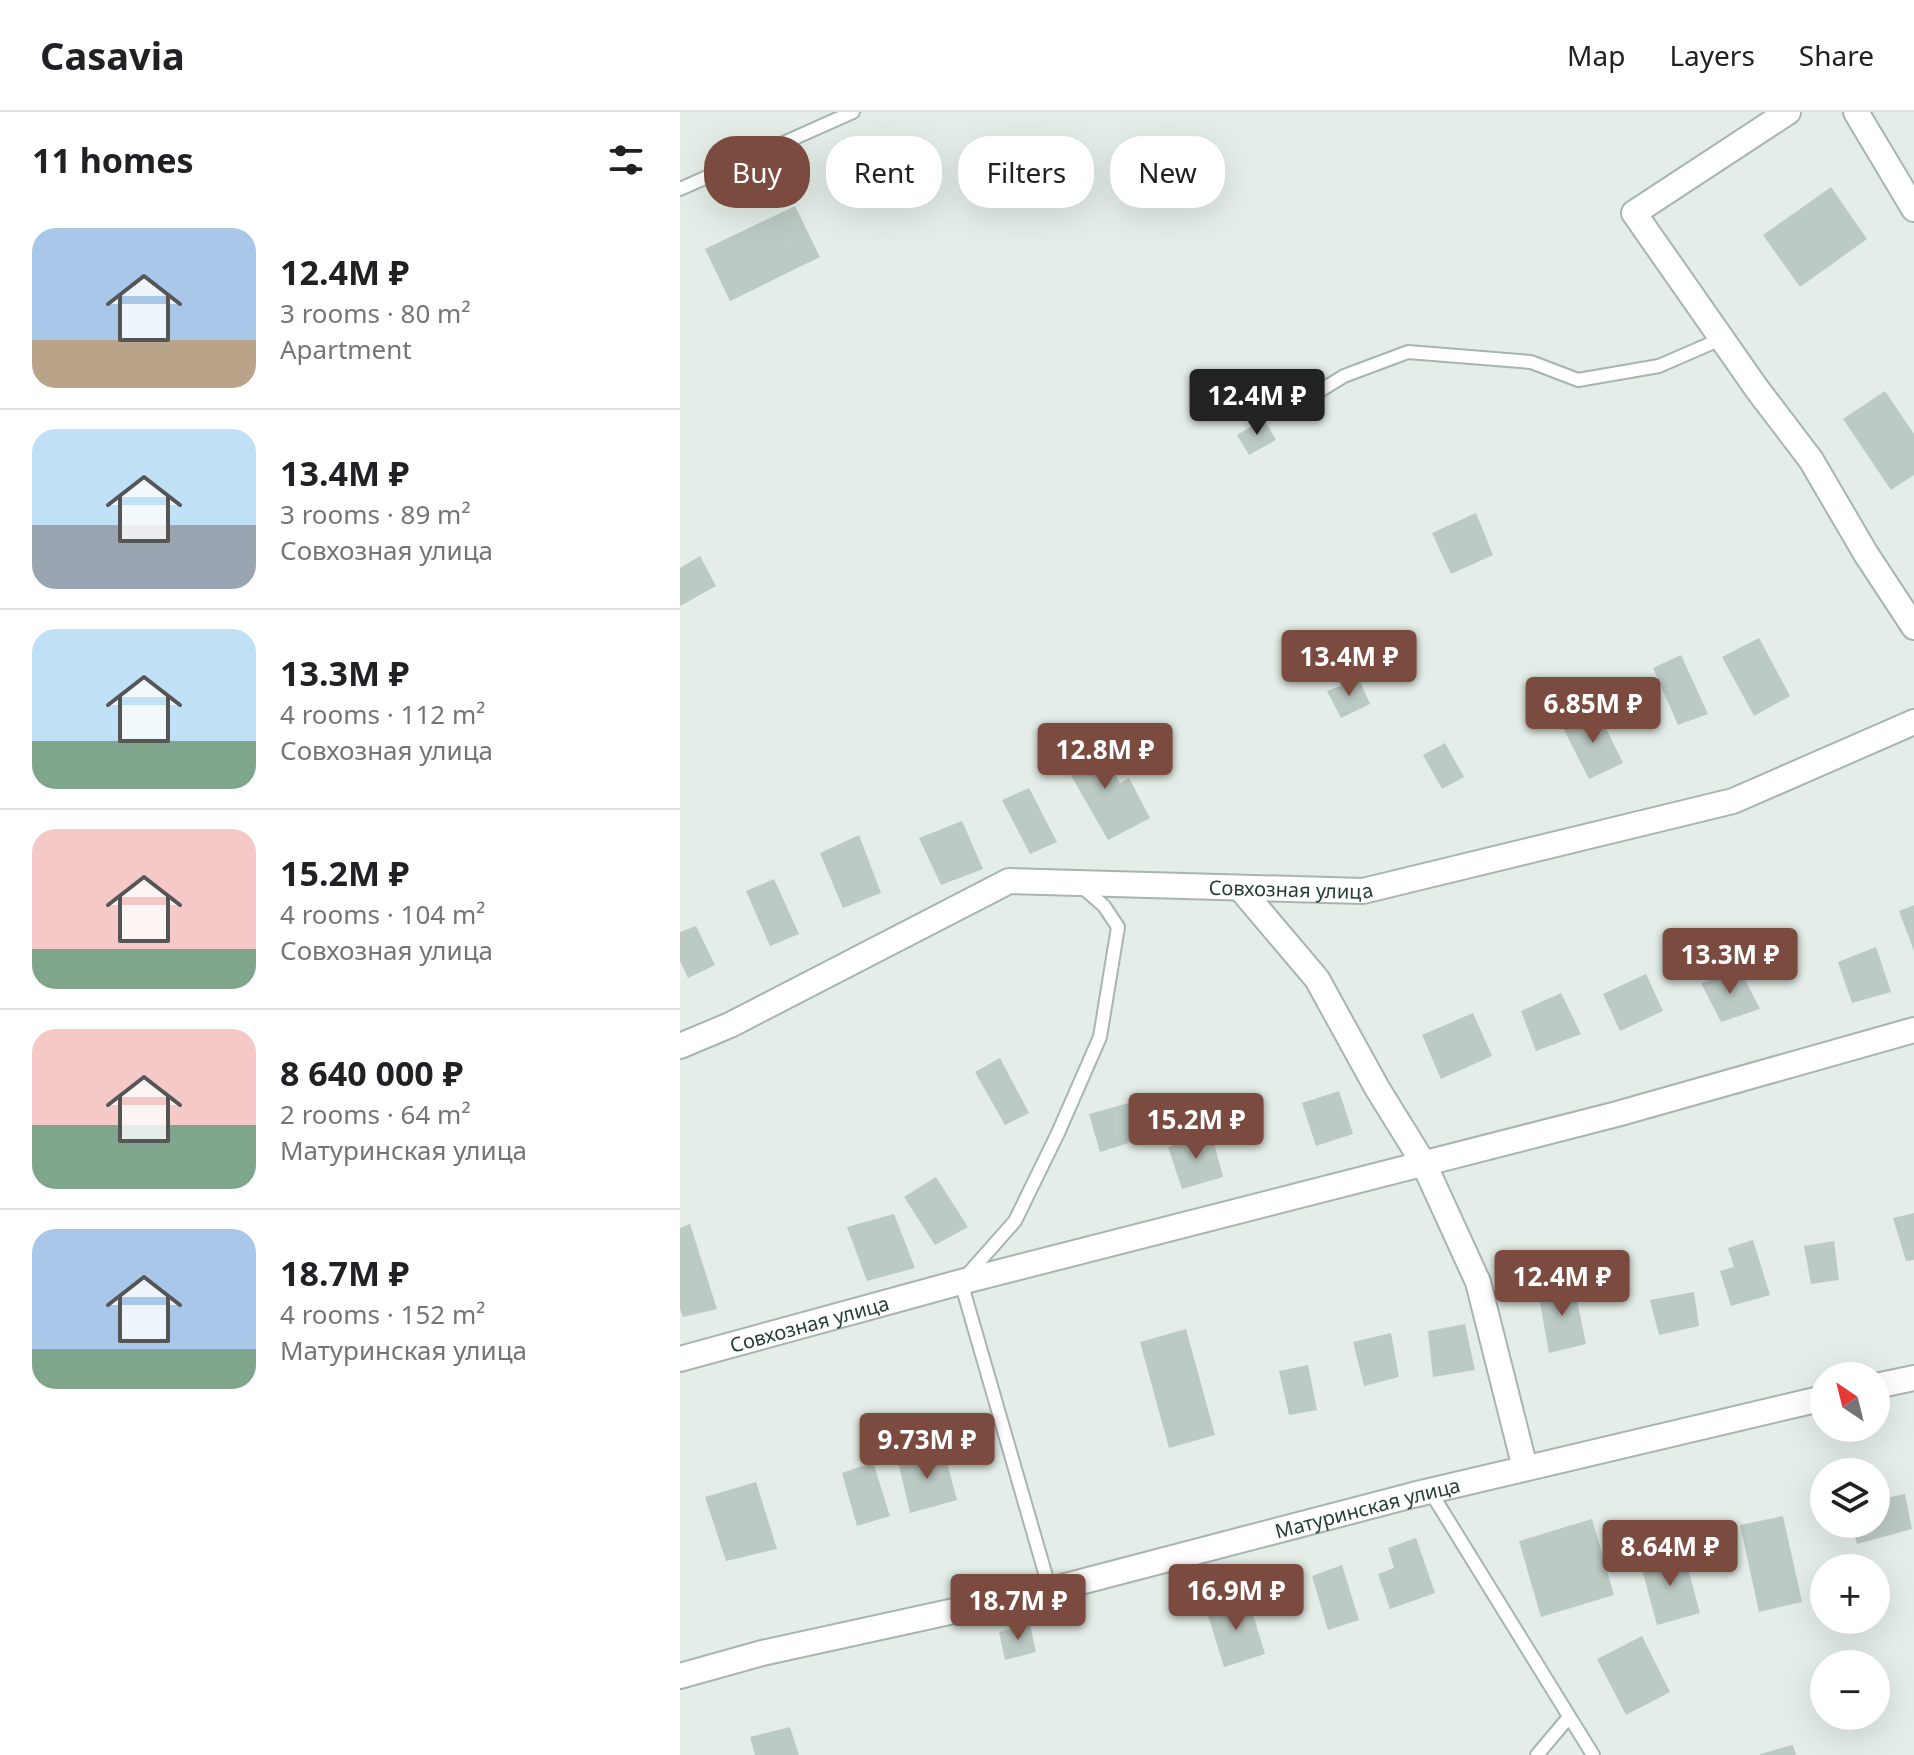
<!DOCTYPE html>
<meta charset="utf-8">
<style>
body{margin:0;font-family:"Noto Sans",sans-serif;background:#f2f2f2;color:#202124;height:100vh;display:flex;flex-direction:column;font-size:30px;white-space:nowrap}
*{box-sizing:border-box;margin:0}
p{font-size:26px;color:#757577}
.icon{flex:none;width:44px;height:44px;fill:none;stroke:currentColor;stroke-width:2;stroke-linecap:round;stroke-linejoin:round}
.map{position:relative;flex:1;overflow:hidden}
.panel{display:flex;flex-direction:column;background:#fff;width:680px}
.panel>*{flex:none}
.top-card{position:absolute;left:24px;top:24px;width:760px;height:72px;display:flex;gap:16px}
.needle{width:52px;rotate:325deg}
.controls{position:absolute;left:1130px;top:1250px;display:grid;gap:16px}
.controls a{display:grid;place-items:center;width:80px;height:80px;border-radius:50%;background:#fff;box-shadow:0 8px 32px #0002;font-size:40px}
.price{position:absolute;translate:-50% -68px;padding:0 18px;border-radius:8px;background:#7c4b40;color:#fff;font-size:26px;line-height:52px;filter:drop-shadow(0 2px 4px #0008)}
.price::after{content:'';position:absolute;left:50%;top:48px;width:24px;height:18px;margin-left:-12px;background:inherit;clip-path:polygon(0 0,100% 0,50% 100%)}
.price.on{background:#222;color:#fff}
ul{padding:0;list-style:none}
li{display:flex;align-items:center;gap:24px;height:200px;padding:0 32px}
li+li{border-top:2px solid #e0e0e0}
li span{display:grid;place-items:center;flex:none;width:224px;height:160px;border-radius:24px;color:#555}
li>.icon{margin-inline-start:auto}
span .icon{width:96px;height:96px;fill:#fffc;stroke-width:1}
li b{font-size:34px}
h2{display:flex;justify-content:space-between;align-items:center;height:96px;padding:0 32px;font-size:34px}
.chip{padding:0 28px;border-radius:32px;background:#fff;box-shadow:0 8px 32px #0002;font-size:28px;line-height:72px}
.chip.on{background:#7c4b40;color:#fff}
header{display:flex;align-items:center;gap:48px;box-sizing:border-box;height:112px;padding:0 40px;background:#fff;border-bottom:2px solid #e0e0e0}
header strong{font-size:38px}
nav{display:flex;gap:44px;margin-inline-start:auto;font-size:28px}
main{display:flex;flex:1;min-height:0}
.map>svg:first-child{display:block}
.building{fill:#bccac4}
.lines{fill:none;stroke-linecap:round;stroke-linejoin:round}
.service-casing{stroke:#a7b5af;stroke-width:16}
.minor-casing{stroke:#a7b5af;stroke-width:28}
.tertiary-casing{stroke:#a7b5af;stroke-width:28}
.service{stroke:#fff;stroke-width:12}
.minor{stroke:#fff;stroke-width:24}
.tertiary{stroke:#fff;stroke-width:24}
.labels{text-anchor:middle;dominant-baseline:central;stroke-width:6;stroke-linejoin:round;paint-order:stroke}
.street-label{font-size:20px;fill:#243e36;stroke:#f4f9f7}
</style>
<header>
<strong>Casavia</strong>
<nav><a>Map</a><a>Layers</a><a>Share</a></nav>
</header>
<main>
<section class="panel">
<h2>11 homes<svg class="icon" aria-label="filters" viewBox="0 0 24 24"><path d="M4 7h16M4 17h16"/><circle cx="9" cy="7" r="2"/><circle cx="15" cy="17" r="2"/></svg></h2>
<ul>
<li><span style="background:linear-gradient(#a9c7e8 70%,#b9a48a 0)"><svg class="icon" aria-label="home" viewBox="0 0 24 24"><path d="M3 11l9-7 9 7M6 9v11h12V9"/></svg></span><div><b>12.4M ₽</b><p>3 rooms · 80 m²</p><p>Apartment</p></div></li>
<li><span style="background:linear-gradient(#bfe0f5 60%,#9aa5b1 0)"><svg class="icon" aria-label="home" viewBox="0 0 24 24"><path d="M3 11l9-7 9 7M6 9v11h12V9"/></svg></span><div><b>13.4M ₽</b><p>3 rooms · 89 m²</p><p>Совхозная улица</p></div></li>
<li><span style="background:linear-gradient(#bfe0f5 70%,#7fa58c 0)"><svg class="icon" aria-label="home" viewBox="0 0 24 24"><path d="M3 11l9-7 9 7M6 9v11h12V9"/></svg></span><div><b>13.3M ₽</b><p>4 rooms · 112 m²</p><p>Совхозная улица</p></div></li>
<li><span style="background:linear-gradient(#f6c9c9 75%,#7fa58c 0)"><svg class="icon" aria-label="home" viewBox="0 0 24 24"><path d="M3 11l9-7 9 7M6 9v11h12V9"/></svg></span><div><b>15.2M ₽</b><p>4 rooms · 104 m²</p><p>Совхозная улица</p></div></li>
<li><span style="background:linear-gradient(#f6c9c9 60%,#7fa58c 0)"><svg class="icon" aria-label="home" viewBox="0 0 24 24"><path d="M3 11l9-7 9 7M6 9v11h12V9"/></svg></span><div><b>8 640 000 ₽</b><p>2 rooms · 64 m²</p><p>Матуринская улица</p></div></li>
<li><span style="background:linear-gradient(#a9c7e8 75%,#7fa58c 0)"><svg class="icon" aria-label="home" viewBox="0 0 24 24"><path d="M3 11l9-7 9 7M6 9v11h12V9"/></svg></span><div><b>18.7M ₽</b><p>4 rooms · 152 m²</p><p>Матуринская улица</p></div></li>
</ul>
</section>
<div class="map">
<svg width="1234" height="1643" viewBox="0 0 1234 1643">
<rect width="100%" height="100%" fill="#e4ede8"/>
<path class="building" d="M 207,45 L 220,69 L 198,81 L 185,57 Z
M 1151,75 L 1187,127 L 1120,175 L 1083,123 Z
M 115,94 L 140,145 L 50,189 L 25,137 Z
M 1205,279 L 1234,322 L 1234,363 L 1211,378 L 1163,307 Z
M 584,307 L 596,328 L 569,343 L 557,323 Z
M 796,401 L 813,443 L 771,462 L 752,421 Z
M 20,444 L 36,474 L 0,494 L 0,456 Z
M 1079,526 L 1110,584 L 1074,604 L 1042,545 Z
M 1001,543 L 1028,602 L 998,613 L 973,556 Z
M 679,567 L 690,592 L 661,606 L 647,579 Z
M 918,600 L 943,651 L 909,667 L 883,616 Z
M 414,627 L 440,671 L 449,666 L 470,706 L 428,728 L 381,646 Z
M 765,631 L 784,665 L 762,677 L 743,643 Z
M 349,676 L 377,730 L 350,742 L 322,688 Z
M 282,709 L 303,757 L 261,773 L 239,726 Z
M 179,723 L 201,781 L 163,796 L 140,741 Z
M 94,767 L 119,822 L 90,834 L 66,779 Z
M 1234,793 L 1234,839 L 1219,799 Z
M 16,814 L 35,853 L 8,866 L 0,849 L 0,820 Z
M 1196,835 L 1211,880 L 1172,891 L 1158,850 Z
M 1060,858 L 1080,897 L 1041,910 L 1021,871 Z
M 966,862 L 983,899 L 940,919 L 923,882 Z
M 881,881 L 901,922 L 856,939 L 841,899 Z
M 793,901 L 812,944 L 761,967 L 742,923 Z
M 320,946 L 349,1001 L 325,1013 L 295,960 Z
M 659,979 L 673,1022 L 636,1034 L 622,991 Z
M 463,987 L 471,1024 L 420,1040 L 409,1002 Z
M 531,1020 L 543,1065 L 502,1077 L 488,1035 Z
M 256,1065 L 288,1115 L 255,1133 L 224,1085 Z
M 1234,1101 L 1234,1148 L 1226,1149 L 1213,1106 Z
M 214,1102 L 235,1156 L 187,1169 L 167,1115 Z
M 10,1112 L 37,1197 L 3,1205 L 0,1197 L 0,1116 Z
M 1073,1128 L 1090,1183 L 1051,1194 L 1040,1159 L 1054,1155 L 1048,1136 Z
M 1154,1129 L 1159,1168 L 1131,1172 L 1124,1134 Z
M 894,1173 L 906,1232 L 869,1241 L 858,1179 Z
M 1014,1180 L 1019,1214 L 979,1223 L 970,1188 Z
M 785,1212 L 795,1258 L 753,1265 L 748,1219 Z
M 506,1217 L 535,1323 L 489,1336 L 460,1230 Z
M 711,1221 L 719,1265 L 684,1274 L 673,1230 Z
M 628,1253 L 637,1298 L 609,1303 L 599,1259 Z
M 263,1336 L 277,1388 L 230,1401 L 218,1349 Z
M 193,1350 L 210,1404 L 177,1414 L 162,1361 Z
M 76,1370 L 97,1437 L 46,1449 L 25,1385 Z
M 1225,1382 L 1232,1417 L 1177,1432 L 1172,1412 L 1196,1412 L 1196,1388 Z
M 1103,1404 L 1122,1490 L 1079,1500 L 1060,1413 Z
M 912,1407 L 934,1483 L 861,1505 L 839,1429 Z
M 736,1426 L 755,1481 L 710,1497 L 698,1462 L 714,1456 L 708,1436 Z
M 1003,1438 L 1020,1501 L 977,1513 L 960,1450 Z
M 662,1453 L 679,1508 L 648,1518 L 632,1464 Z
M 568,1486 L 585,1542 L 544,1555 L 526,1497 Z
M 350,1512 L 356,1540 L 325,1548 L 319,1520 Z
M 962,1524 L 990,1580 L 946,1603 L 917,1547 Z
M 110,1615 L 119,1643 L 75,1643 L 70,1625 Z
M 1113,1633 L 1116,1643 L 1080,1643 L 1080,1642 Z"/>
<g class="lines">
<g class="service-casing">
<path id="service" d="M 0,77 L 173,0
M 607,299 L 664,264 L 728,240 L 851,250 L 898,268 L 979,254 L 1041,227
M 750,1379 L 913,1643
M 370,1478 L 281,1170 L 335,1109 L 378,1021 L 420,925 L 438,815 L 424,794 L 400,773
M 857,1643 L 889,1605"/>
</g>
<g class="minor-casing">
<g id="minor">
<path d="M 1108,0 L 954,101 L 1077,277 L 1131,348 L 1186,442 L 1234,515"/>
<path d="M 1176,0 L 1234,97"/>
<path d="M 560,776 L 637,867 L 697,976 L 744,1052 L 798,1170 L 845,1356"/>
<path id="s1" d="M 0,934 L 50,913 L 329,769 L 683,779 L 1053,689 L 1234,610"/>
<path id="s2" d="M 0,1247 L 281,1170 L 937,1002 L 1234,918"/>
</g>
</g>
<g class="tertiary-casing">
<g id="tertiary">
<path d="M 1196,1274 L 1234,1266"/>
<path id="s3" d="M 0,1564 L 82,1541 L 370,1478 L 733,1383 L 1144,1286"/>
</g>
</g>
<use href="#service" class="service"/>
<use href="#minor" class="minor"/>
<use href="#tertiary" class="tertiary"/>
</g>
<g class="labels">
<g class="street-label">
<text stroke="none"><textPath href="#s1" startOffset="650">Совхозная улица</textPath></text>
<text stroke="none"><textPath href="#s2" startOffset="134">Совхозная улица</textPath></text>
<text stroke="none"><textPath href="#s3" startOffset="708">Матуринская улица</textPath></text>
</g>
</g>
</svg>
<div class="controls">
<a><svg class="needle" viewBox="-14 -14 28 28"><path d="M0-13l5 13h-10z" fill="#e53935"/><path d="M0 13l5-13h-10z" fill="#757577"/></svg></a>
<a><svg class="icon" aria-label="layers" viewBox="0 0 24 24"><path d="M12 4l9 5-9 5-9-5zM3 14l9 5 9-5"/></svg></a>
<a>+</a>
<a>−</a>
</div>
<b class="price on" style="left:577px;top:325px">12.4M ₽</b>
<b class="price" style="left:669px;top:586px">13.4M ₽</b>
<b class="price" style="left:913px;top:633px">6.85M ₽</b>
<b class="price" style="left:425px;top:679px">12.8M ₽</b>
<b class="price" style="left:1050px;top:884px">13.3M ₽</b>
<b class="price" style="left:516px;top:1049px">15.2M ₽</b>
<b class="price" style="left:882px;top:1206px">12.4M ₽</b>
<b class="price" style="left:247px;top:1369px">9.73M ₽</b>
<b class="price" style="left:990px;top:1476px">8.64M ₽</b>
<b class="price" style="left:556px;top:1520px">16.9M ₽</b>
<b class="price" style="left:338px;top:1530px">18.7M ₽</b>
<div class="top-card">
<a class="chip on">Buy</a>
<a class="chip">Rent</a>
<a class="chip">Filters</a>
<a class="chip">New</a>
</div>
</div>
</main>
